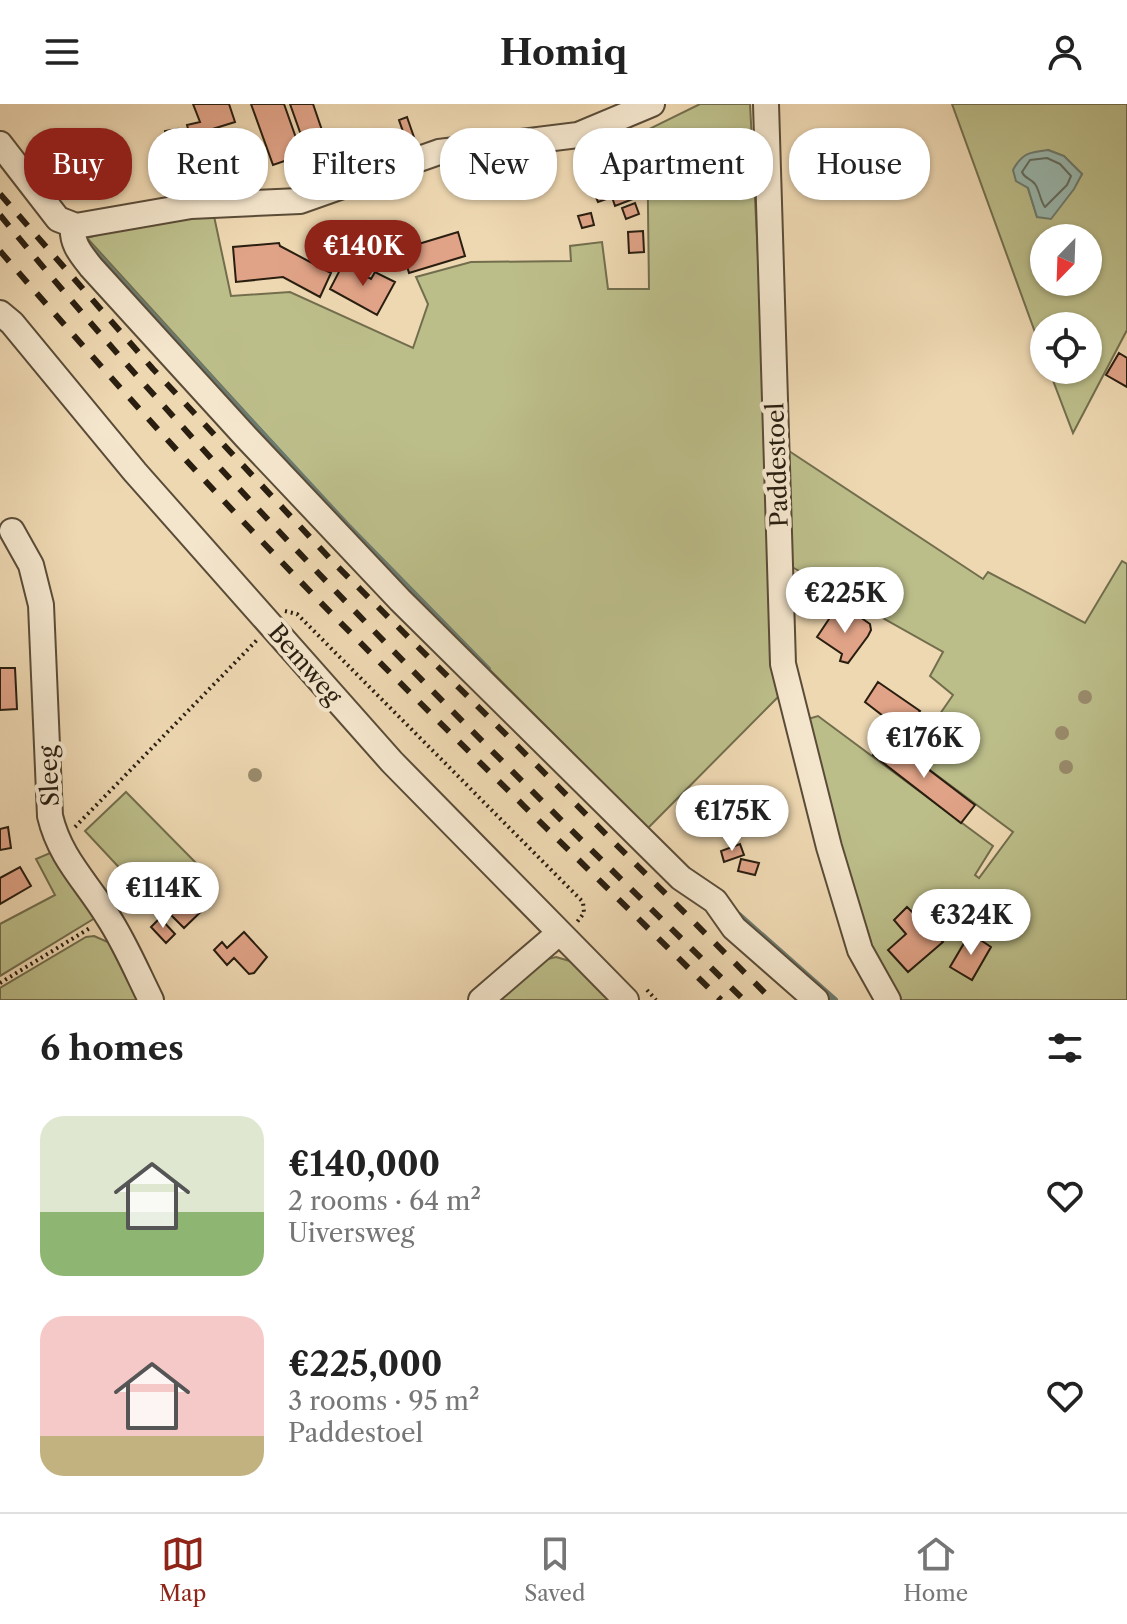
<!DOCTYPE html>
<meta charset="utf-8">
<style>
body{margin:0;font-family:"Libre Caslon Text",serif;background:#f2f2f2;color:#222;height:100vh;display:flex;flex-direction:column;font-size:30px;white-space:nowrap}
*{box-sizing:border-box;margin:0}
p{font-size:26px;color:#767676}
.icon{flex:none;width:44px;height:44px;fill:none;stroke:currentColor;stroke-width:2;stroke-linecap:round;stroke-linejoin:round}
.map{position:relative;height:896px;overflow:hidden}
.sheet{display:flex;flex-direction:column;background:#fff;flex:1}
.sheet>*{flex:none}
.banner{position:absolute;left:24px;top:24px;width:1080px;height:72px;display:flex;gap:16px}
.needle{width:52px;rotate:203deg}
.tools{position:absolute;left:1030px;top:120px;display:grid;gap:16px}
.tools a{display:grid;place-items:center;width:72px;height:72px;border-radius:50%;background:#fff;box-shadow:0 2px 6px #0004;font-size:40px}
.price{position:absolute;translate:-50% -68px;padding:0 18px;border-radius:28px;background:#fff;color:#222;font-size:26px;line-height:52px;filter:drop-shadow(0 2px 4px #0008)}
.price::after{content:'';position:absolute;left:50%;top:48px;width:24px;height:18px;margin-left:-12px;background:inherit;clip-path:polygon(0 0,100% 0,50% 100%)}
.price.current{background:#8f2418;color:#fff}
ul{padding:0;list-style:none}
li{display:flex;align-items:center;gap:24px;height:200px;padding:0 40px}
li span{display:grid;place-items:center;flex:none;width:224px;height:160px;border-radius:24px;color:#555}
li>.icon{margin-inline-start:auto}
span .icon{width:96px;height:96px;fill:#fffc;stroke-width:1}
li b{font-size:34px}
h2{display:flex;justify-content:space-between;align-items:center;height:96px;padding:0 40px;font-size:34px}
.tag{padding:0 28px;border-radius:32px;background:#fff;box-shadow:0 2px 6px #0004;font-size:28px;line-height:72px}
.tag.current{background:#8f2418;color:#fff}
header{display:flex;justify-content:space-between;align-items:center;height:104px;padding:0 40px;background:#fff;font-size:36px;font-weight:800}
.dock{display:flex;justify-content:space-around;align-items:center;height:112px;border-top:2px solid #e0e0e0;background:#fff;font-size:22px;color:#767676}
.dock a{display:grid;justify-items:center;gap:4px}
.dock .current{color:#8f2418}
.map>svg:first-child{display:block}
.green{fill:#bcbe8a;stroke:#726e4d;stroke-width:2;fill-rule:evenodd}
.water{fill:#99b9b0;stroke:#6c7b70;stroke-width:2}
.lines{fill:none;stroke-linecap:round;stroke-linejoin:round}
.shore{stroke:#616c60;stroke-width:2}
.stream{stroke:#6c7b70;stroke-width:6}
.building{fill:#e0a387;stroke:#291e10;stroke-width:2}
.minor-casing{stroke:#5a4c38;stroke-width:28}
.path{stroke:#291e10;stroke-width:4;stroke-dasharray:2 4;stroke-linecap:butt}
.minor{stroke:#f4e6cd;stroke-width:24}
.rail{stroke:#291e10;stroke-width:6;stroke-dasharray:14 14;stroke-linecap:butt}
.tree{fill:#9a8c6d}
.labels{text-anchor:middle;dominant-baseline:central;stroke-width:8;stroke-linejoin:round;paint-order:stroke}
.street-label{font-size:24px;fill:#291e10;stroke:#f4e6cd}
</style>
<header><svg class="icon" aria-label="menu" viewBox="0 0 24 24"><path d="M4 6h16M4 12h16M4 18h16"/></svg>Homiq<svg class="icon" aria-label="person" viewBox="0 0 24 24"><circle cx="12" cy="8" r="4"/><path d="M4 21q1-7 8-7t8 7"/></svg></header>
<div class="map">
<svg width="1127" height="896" viewBox="0 0 1127 896">
<rect width="100%" height="100%" fill="#eed8b2"/>
<filter id="stains"><feTurbulence type="fractalNoise" baseFrequency=".0025" numOctaves="4"/><feColorMatrix values="0 0 0 0 .2 0 0 0 0 .09 0 0 0 0 .02 0 0 0 .5 -.17"/></filter>
<radialGradient id="worn" r=".72"><stop offset=".6" stop-color="#630" stop-opacity="0"/><stop offset="1" stop-color="#630" stop-opacity=".3"/></radialGradient>
<path class="green" d="M 700,0 L 750,0 L 781,590 L 648,724 L 380,456 L 87,134 L 138,119 L 214,112 L 231,192 L 290,188 L 413,244 L 428,200 L 416,173 L 471,158 L 571,157 L 570,142 L 602,138 L 608,185 L 649,185 L 647,26 Z
M 952,0 L 1127,0 L 1127,226 L 1073,329 L 1049,266 L 1088,266 L 1088,222 L 1044,222 L 1044,253 ZM 1048,46 L 1064,52 L 1082,70 C 1071,90 1059,107 1037,113 L 1028,84 ZM 1044,134 L 1088,134 L 1088,178 L 1044,178 Z
M 786,345 L 983,475 L 988,468 L 1085,519 L 1122,457 L 1127,460 L 1127,896 L 895,896 L 870,849 L 871,838 L 801,617 L 818,612 L 993,742 L 975,771 L 979,774 L 1013,728 L 911,652 L 953,591 L 930,572 L 943,548 L 792,463 Z
M 126,688 L 199,762 L 156,803 L 85,727 Z
M 50,749 L 54,750 L 95,814 L 0,872 L 0,820 L 55,791 L 36,755 Z
M 94,832 L 110,839 L 143,896 L 0,896 L 0,884 L 86,833 Z
M 556,853 L 573,858 L 614,896 L 494,896 L 544,856 Z"/>
<path class="water" d="M 1048,46 L 1064,52 L 1082,70 L 1074,85 L 1051,115 L 1037,113 L 1028,84 L 1016,77 L 1013,66 C 1022,49 1030,48 1048,46 Z"/>
<g class="lines">
<path class="shore" d="M 1047,54 L 1060,60 L 1071,72 L 1067,81 L 1045,103 C 1040,97 1040,87 1035,80 C 1030,74 1025,75 1022,68 L 1030,56 Z"/>
<path class="stream" d="M 90,143 L 347,421 L 488,565
M 739,811 L 835,896"/>
</g>
<path class="building" d="M 193,0 L 229,0 L 235,18 L 190,32 L 187,21 L 200,18 Z
M 251,0 L 284,0 L 302,51 L 273,61 Z
M 290,0 L 313,0 L 326,38 L 306,45 Z
M 407,13 L 416,39 L 408,42 L 399,16 Z
M 178,25 L 182,52 L 220,46 L 223,70 L 191,75 L 189,61 L 160,66 L 157,45 L 166,44 L 165,27 Z
M 628,58 L 641,92 L 615,102 L 612,93 L 598,98 L 591,82 L 605,77 L 601,68 Z
M 635,99 L 639,110 L 626,115 L 622,104 Z
M 591,109 L 594,121 L 582,124 L 578,112 Z
M 643,127 L 644,148 L 629,149 L 628,128 Z
M 458,128 L 465,152 L 409,169 L 402,145 Z
M 279,139 L 280,142 L 331,169 L 320,193 L 283,173 L 236,178 L 233,143 Z
M 343,160 L 371,175 L 375,168 L 395,178 L 377,211 L 330,185 Z
M 1119,249 L 1127,254 L 1127,283 L 1106,271 Z
M 833,509 L 841,514 L 846,510 L 851,513 L 850,520 L 854,514 L 860,513 L 870,520 L 871,526 L 868,532 L 848,559 L 840,557 L 842,550 L 817,533 Z
M 0,564 L 15,564 L 17,605 L 0,606 Z
M 878,578 L 920,607 L 904,628 L 865,598 Z
M 886,633 L 975,701 L 961,719 L 873,651 Z
M 769,694 L 777,717 L 768,720 L 769,724 L 752,730 L 743,704 Z
M 8,723 L 11,744 L 0,746 L 0,725 Z
M 740,740 L 744,751 L 724,758 L 721,747 Z
M 741,755 L 759,759 L 755,771 L 738,767 Z
M 20,763 L 31,782 L 0,800 L 0,774 Z
M 197,779 L 213,796 L 184,824 L 167,807 Z
M 907,803 L 943,838 L 908,868 L 888,846 L 906,830 L 894,816 Z
M 160,814 L 175,830 L 166,839 L 151,823 Z
M 244,828 L 267,853 L 254,869 L 249,870 L 234,854 L 227,861 L 214,846 L 222,838 L 227,844 Z
M 970,829 L 991,843 L 972,876 L 950,863 Z"/>
<g class="lines">
<g class="minor-casing">
<path id="minor" d="M 766,0 L 783,560 L 829,743 L 860,846 L 888,896
M 0,40 L 58,115 L 76,122 L 191,102 L 300,97 L 439,48 L 578,31 L 652,0
M 73,121 C 71,139 80,149 91,163 L 246,333 L 400,496 L 681,774 L 715,797 L 734,824 L 816,896
M 0,209 L 12,219 L 135,368 L 392,658 L 626,896
M 12,427 L 31,461 L 41,501 L 50,712 C 60,754 86,777 108,813 C 125,839 137,868 151,896
M 481,896 L 559,829"/>
</g>
<path class="path" d="M 285,507 L 297,510 L 583,798 L 584,809 L 577,818
M 75,723 L 258,535
M 0,879 L 90,824
M 647,886 L 656,896"/>
<use href="#minor" class="minor"/>
<path class="rail" d="M 0,90 L 153,265 L 335,460 L 772,896
M 0,111 C 229,391 486,643 744,896
M 0,147 C 108,272 219,395 335,513 C 462,642 592,769 721,896"/>
</g>
<g class="tree">
<circle cx="1085" cy="593" r="7"/>
<circle cx="1062" cy="629" r="7"/>
<circle cx="1066" cy="663" r="7"/>
<circle cx="255" cy="671" r="7"/>
</g>
<g class="labels">
<g class="street-label">
<text transform="translate(777 361) rotate(-92)">Paddestoel</text>
<text transform="translate(305 560) rotate(49)">Bemweg</text>
<text transform="translate(49 672) rotate(-93)">Sleeg</text>
</g>
</g>
<rect width="100%" height="100%" filter="url(#stains)"/>
<rect width="100%" height="100%" fill="url(#worn)"/>
</svg>
<div class="tools">
<a><svg class="needle" viewBox="-14 -14 28 28"><path d="M0-13l5 13h-10z" fill="#e53935"/><path d="M0 13l5-13h-10z" fill="#767676"/></svg></a>
<a><svg class="icon" aria-label="locate" viewBox="0 0 24 24"><circle cx="12" cy="12" r="6"/><path d="M12 2v4M12 18v4M2 12h4M18 12h4"/></svg></a>
</div>
<b class="price current" style="left:363px;top:184px">€140K</b>
<b class="price" style="left:845px;top:531px">€225K</b>
<b class="price" style="left:924px;top:676px">€176K</b>
<b class="price" style="left:732px;top:749px">€175K</b>
<b class="price" style="left:163px;top:826px">€114K</b>
<b class="price" style="left:971px;top:853px">€324K</b>
<div class="banner">
<a class="tag current">Buy</a>
<a class="tag">Rent</a>
<a class="tag">Filters</a>
<a class="tag">New</a>
<a class="tag">Apartment</a>
<a class="tag">House</a>
</div>
</div>
<section class="sheet">
<h2>6 homes<svg class="icon" aria-label="filters" viewBox="0 0 24 24"><path d="M4 7h16M4 17h16"/><circle cx="9" cy="7" r="2"/><circle cx="15" cy="17" r="2"/></svg></h2>
<ul>
<li><span style="background:linear-gradient(#dfe7d0 60%,#8fb573 0)"><svg class="icon" aria-label="home" viewBox="0 0 24 24"><path d="M3 11l9-7 9 7M6 9v11h12V9"/></svg></span><div><b>€140,000</b><p>2 rooms · 64 m²</p><p>Uiversweg</p></div><svg class="icon" aria-label="heart" viewBox="0 0 24 24"><path d="M12 20l-8-8c-3-5 5-10 8-4 3-6 11-1 8 4z"/></svg></li>
<li><span style="background:linear-gradient(#f6c9c9 75%,#c2b280 0)"><svg class="icon" aria-label="home" viewBox="0 0 24 24"><path d="M3 11l9-7 9 7M6 9v11h12V9"/></svg></span><div><b>€225,000</b><p>3 rooms · 95 m²</p><p>Paddestoel</p></div><svg class="icon" aria-label="heart" viewBox="0 0 24 24"><path d="M12 20l-8-8c-3-5 5-10 8-4 3-6 11-1 8 4z"/></svg></li>
</ul>
</section>
<nav class="dock">
<a class="current"><svg class="icon" aria-label="map" viewBox="0 0 24 24"><path d="M3 6l6-2 6 2 6-2v14l-6 2-6-2-6 2zM9 4v14M15 6v14"/></svg>Map</a>
<a><svg class="icon" aria-label="saved" viewBox="0 0 24 24"><path d="M7 4h10v16l-5-4-5 4z"/></svg>Saved</a>
<a><svg class="icon" aria-label="home" viewBox="0 0 24 24"><path d="M3 11l9-7 9 7M6 9v11h12V9"/></svg>Home</a>
</nav>
